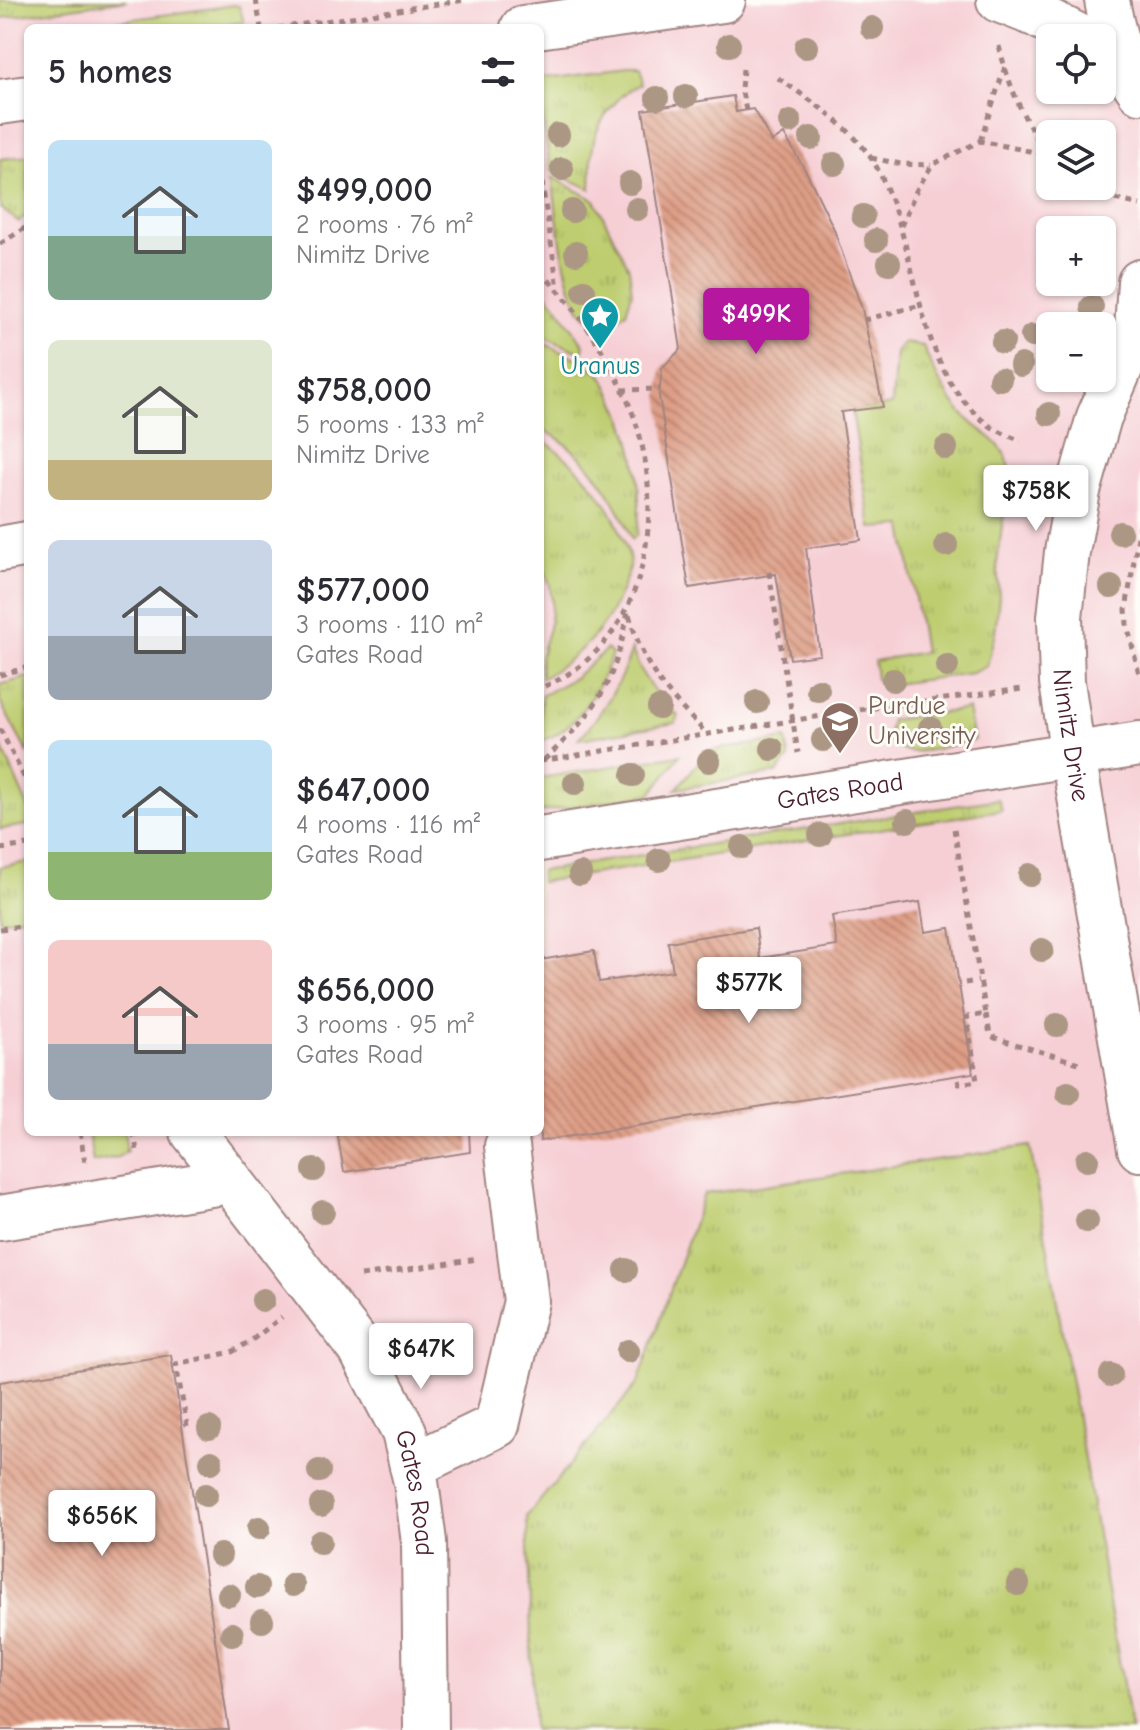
<!DOCTYPE html>
<meta charset="utf-8">
<style>
body{margin:0;font-family:"Comic Neue",sans-serif;background:#f7f7f7;color:#2b2b33;height:100vh;display:flex;flex-direction:column;font-size:30px;white-space:nowrap}
*{box-sizing:border-box;margin:0}
p{font-size:26px;color:#7c7c81}
.icon{flex:none;width:44px;height:44px;fill:none;stroke:currentColor;stroke-width:2;stroke-linecap:round;stroke-linejoin:round}
.map{position:relative;flex:1;overflow:hidden}
.side{position:absolute;left:24px;top:24px;width:520px;height:1112px;display:flex;flex-direction:column;background:#fff;border-radius:12px;box-shadow:0 2px 6px #0004}
.side>*{flex:none}
.tools{position:absolute;left:1036px;top:24px;display:grid;gap:16px}
.tools a{display:grid;place-items:center;width:80px;height:80px;border-radius:12px;background:#fff;box-shadow:0 2px 6px #0004;font-size:40px}
.price{position:absolute;translate:-50% -68px;padding:0 18px;border-radius:8px;background:#fff;color:#222;font-size:26px;line-height:52px;filter:drop-shadow(0 2px 4px #0008)}
.price::after{content:'';position:absolute;left:50%;top:48px;width:24px;height:18px;margin-left:-12px;background:inherit;clip-path:polygon(0 0,100% 0,50% 100%)}
.price.current{background:#b5179e;color:#fff}
ul{padding:0;list-style:none}
li{display:flex;align-items:center;gap:24px;height:200px;padding:0 24px}
li span{display:grid;place-items:center;flex:none;width:224px;height:160px;border-radius:12px;color:#555}
li>.icon{margin-inline-start:auto}
span .icon{width:96px;height:96px;fill:#fffc;stroke-width:1}
li b{font-size:34px}
h2{display:flex;justify-content:space-between;align-items:center;height:96px;padding:0 24px;font-size:34px}
.map>svg:first-child{display:block}
.built{fill:#f6cfd5;fill-rule:evenodd}
.grass{fill:url(#grass-tufts);stroke:#84764d;stroke-width:2}
.building{fill:url(#building-back-hatch)}
.lines{fill:none;stroke-linecap:round;stroke-linejoin:round}
.minor-casing{stroke:#a18482;stroke-width:48}
.major-casing{stroke:#a18482;stroke-width:48}
.path{stroke:#a18482;stroke-width:5;stroke-dasharray:6 6;stroke-linecap:butt}
.minor{stroke:#fff;stroke-width:44}
.major{stroke:#fff;stroke-width:44}
.tree{fill:#ac9784}
.labels{text-anchor:middle;dominant-baseline:central;stroke-width:6;stroke-linejoin:round;paint-order:stroke}
.culture-label{font-size:26px;fill:#0d838f;stroke:#fdfcf7}
.education-label{font-size:26px;fill:#785e54;stroke:#fdfcf7;text-anchor:start}
.street-label{font-size:26px;fill:#4a1f2b;stroke:#fdfcf7}
</style>
<div class="map">
<svg width="1140" height="1730" viewBox="0 0 1140 1730">
<defs>
<pattern id="grass-tufts" width="24" height="20" patternUnits="userSpaceOnUse" patternTransform="scale(2)"><rect width="24" height="20" fill="#becd6f"/><path d="M3 7l-1-3M5 7V3M7 7l1-3M15 17l-1-3M17 17v-4M19 17l1-3" fill="none" stroke="#a5b060"/></pattern>
<pattern id="building-back-hatch" width="6" height="6" patternUnits="userSpaceOnUse" patternTransform="scale(2)"><rect width="6" height="6" fill="#de9e86"/><path d="M-1 5l2 2M0 0l6 6M5-1l2 2" fill="none" stroke="#b6806e"/></pattern>
</defs>
<rect width="100%" height="100%" fill="#fdfcf7"/>
<filter id="ink" filterUnits="userSpaceOnUse"><feTurbulence type="fractalNoise" baseFrequency=".0125" numOctaves="2"/><feDisplacementMap in="SourceGraphic" scale="16" xChannelSelector="R" yChannelSelector="G"/><feConvolveMatrix kernelMatrix="1 2 1 2 8 2 1 2 1" color-interpolation-filters="sRGB"/></filter>
<filter id="wash" filterUnits="userSpaceOnUse"><feTurbulence type="fractalNoise" baseFrequency=".006" numOctaves="4" result="noise"/><feDisplacementMap in="SourceGraphic" scale="32" xChannelSelector="R" yChannelSelector="G"/><feGaussianBlur stdDeviation="1.8" result="paint"/><feColorMatrix in="noise" values="0 0 0 0 0 0 0 0 0 0 0 0 0 0 0 0 0 1.4 0 .05"/><feComposite in="paint" operator="in"/></filter>
<g filter="url(#wash)">
<rect width="100%" height="100%" fill="#f8ead8"/>
<path class="built" d="M 0,0 L 1140,0 L 1140,1730 L 0,1730 ZM 28,28 L 540,28 L 540,1132 L 28,1132 ZM 1050,38 L 1102,38 L 1102,90 L 1050,90 ZM 1050,134 L 1102,134 L 1102,186 L 1050,186 ZM 1050,230 L 1102,230 L 1102,282 L 1050,282 ZM 1050,326 L 1102,326 L 1102,378 L 1050,378 Z"/>
<path class="grass" d="M 0,0 L 127,0 L 0,18 Z
M 234,5 L 239,6 L 244,22 L 200,28 L 69,28 Z
M 623,71 L 634,71 L 639,84 C 621,92 600,118 595,137 C 590,153 592,173 591,189 L 551,171 L 540,102 L 540,82 Z
M 28,156 L 28,213 L 19,222 L 0,208 L 0,159 Z
M 552,177 L 595,200 L 629,268 L 632,293 L 626,312 L 612,325 C 603,324 595,324 588,318 C 563,298 557,210 552,177 Z
M 540,286 L 555,303 L 584,345 L 582,353 L 540,335 Z
M 540,342 C 560,351 584,359 600,374 C 606,380 609,389 613,396 C 635,439 643,487 637,535 L 632,539 C 615,495 584,449 540,428 Z
M 903,343 L 923,346 C 932,370 944,392 961,412 C 979,433 1003,439 1010,468 L 997,563 L 999,597 L 995,632 L 987,666 L 972,673 L 887,685 L 876,679 L 874,661 L 924,652 L 903,526 L 871,528 L 852,411 L 892,405 L 896,352 Z
M 540,438 C 577,463 606,494 622,536 C 626,544 630,557 630,566 C 629,573 624,582 622,589 C 606,631 578,656 541,679 L 540,657 L 549,628 L 552,603 L 550,585 L 540,558 Z
M 607,649 L 612,654 C 600,687 576,732 540,741 L 541,696 L 574,678 Z
M 632,649 C 641,677 656,696 678,716 L 675,723 L 579,739 C 603,712 621,683 632,649 Z
M 28,677 L 28,754 L 0,702 L 0,685 Z
M 968,709 L 974,740 C 948,745 878,772 891,720 Z
M 786,739 L 789,758 L 777,773 L 676,789 L 708,751 Z
M 0,742 L 28,807 L 28,825 L 0,829 Z
M 680,755 L 651,794 L 540,812 L 540,778 Z
M 998,799 L 1002,810 L 540,882 L 540,871 Z
M 28,862 L 28,916 L 0,920 L 0,867 Z
M 88,1132 L 124,1132 L 127,1151 L 118,1157 L 93,1162 Z
M 1030,1146 L 1131,1730 L 534,1730 L 527,1516 L 638,1383 L 704,1194 Z"/>
<g id="blocks">
<path class="building" d="M 733,96 L 736,112 L 753,109 L 772,142 L 784,134 L 807,173 L 833,227 L 862,309 L 883,407 L 841,412 L 861,540 L 806,548 L 820,655 L 790,659 L 776,574 L 689,588 L 659,396 L 662,368 L 681,349 L 643,110 Z
M 920,902 L 925,932 L 950,928 L 973,1073 L 540,1141 L 540,960 L 594,951 L 599,982 L 673,971 L 668,942 L 756,928 L 760,958 L 837,946 L 832,916 Z
M 337,1132 L 469,1132 L 470,1152 L 344,1172 Z
M 171,1355 L 229,1730 L 0,1730 L 0,1382 Z"/>
</g>
</g>
<g filter="url(#ink)">
<use href="#blocks" fill-opacity="0" stroke="#a18482" stroke-width="2"/>
<g class="lines">
<g class="minor-casing">
<g id="minor">
<path d="M 999,0 L 1035,14 L 1082,38"/>
<path d="M 523,28 L 723,0"/>
<path d="M 0,102 L 28,98"/>
<path id="s1" d="M 1140,282 L 1137,329 L 1099,417 L 1078,491 L 1067,552 L 1060,617 L 1062,682 L 1073,756 L 1140,1149"/>
<path d="M 0,549 L 28,544"/>
<path id="s2" d="M 540,839 L 1140,744"/>
<path id="s3" d="M 193,1132 L 360,1348 L 404,1432 L 416,1482 L 424,1542 L 426,1730"/>
<path d="M 0,1218 L 229,1181"/>
<path d="M 412,1466 L 497,1425 L 526,1301 L 507,1146"/>
</g>
</g>
<g class="major-casing">
<path id="major" d="M 1107,0 C 1112,31 1121,65 1140,91"/>
</g>
<path class="path" d="M 256,0 L 261,28
M 278,28 L 465,0
M 999,46 C 1009,86 1024,123 1049,156
M 743,69 L 741,88 L 746,110
M 778,78 C 811,101 848,124 871,158 C 881,172 888,192 894,208 C 921,282 922,380 993,428 C 1002,433 1012,437 1021,441
M 980,141 L 1005,67
M 871,158 L 901,164 L 931,165
M 540,170 L 558,288
M 1083,186 L 1094,194 L 1140,205
M 901,226 L 916,191 L 932,165 L 980,141 L 1049,155
M 0,244 L 28,226
M 540,272 C 581,309 624,379 639,433 C 665,528 642,649 540,688
M 864,320 L 921,305
M 622,390 L 659,389
M 1140,525 L 1126,609 L 1127,624 L 1140,678
M 769,572 L 798,753
M 0,675 L 28,667
M 0,729 L 28,785
M 544,760 C 597,711 616,682 628,611 C 645,672 664,690 707,734
M 540,761 L 859,710 L 1022,689
M 954,829 L 986,1014 L 967,1017 L 977,1081 L 959,1084 L 957,1076
M 0,849 L 28,845
M 0,929 L 28,925
M 965,983 L 978,981
M 986,1014 L 990,1034 L 995,1038 L 1082,1064
M 80,1132 L 85,1163
M 134,1132 L 137,1151
M 361,1276 L 478,1259
M 187,1426 L 176,1364 L 232,1352 L 252,1340 L 282,1317"/>
<use href="#minor" class="minor"/>
<use href="#major" class="major"/>
</g>
<g class="tree">
<circle cx="872" cy="28" r="12"/>
<circle cx="729" cy="45" r="12"/>
<circle cx="806" cy="47" r="12"/>
<circle cx="686" cy="96" r="12"/>
<circle cx="657" cy="98" r="12"/>
<circle cx="790" cy="122" r="12"/>
<circle cx="558" cy="135" r="12"/>
<circle cx="811" cy="138" r="12"/>
<circle cx="834" cy="164" r="12"/>
<circle cx="562" cy="169" r="12"/>
<circle cx="630" cy="183" r="12"/>
<circle cx="637" cy="209" r="12"/>
<circle cx="572" cy="211" r="12"/>
<circle cx="863" cy="216" r="12"/>
<circle cx="876" cy="240" r="12"/>
<circle cx="576" cy="253" r="12"/>
<circle cx="889" cy="263" r="12"/>
<circle cx="584" cy="291" r="12"/>
<circle cx="1092" cy="307" r="12"/>
<circle cx="1032" cy="336" r="12"/>
<circle cx="1003" cy="342" r="12"/>
<circle cx="1021" cy="365" r="12"/>
<circle cx="1000" cy="379" r="12"/>
<circle cx="1049" cy="414" r="12"/>
<circle cx="946" cy="448" r="12"/>
<circle cx="1120" cy="533" r="12"/>
<circle cx="946" cy="545" r="12"/>
<circle cx="1111" cy="587" r="12"/>
<circle cx="947" cy="666" r="12"/>
<circle cx="893" cy="680" r="12"/>
<circle cx="818" cy="690" r="12"/>
<circle cx="757" cy="702" r="12"/>
<circle cx="659" cy="708" r="12"/>
<circle cx="930" cy="728" r="12"/>
<circle cx="823" cy="740" r="12"/>
<circle cx="772" cy="749" r="12"/>
<circle cx="709" cy="761" r="12"/>
<circle cx="633" cy="775" r="12"/>
<circle cx="575" cy="783" r="12"/>
<circle cx="907" cy="821" r="12"/>
<circle cx="820" cy="835" r="12"/>
<circle cx="742" cy="847" r="12"/>
<circle cx="659" cy="860" r="12"/>
<circle cx="580" cy="874" r="12"/>
<circle cx="1030" cy="875" r="12"/>
<circle cx="1042" cy="950" r="12"/>
<circle cx="1057" cy="1025" r="12"/>
<circle cx="1068" cy="1093" r="12"/>
<circle cx="1087" cy="1160" r="12"/>
<circle cx="314" cy="1170" r="12"/>
<circle cx="323" cy="1212" r="12"/>
<circle cx="1087" cy="1221" r="12"/>
<circle cx="626" cy="1270" r="12"/>
<circle cx="263" cy="1300" r="12"/>
<circle cx="434" cy="1349" r="12"/>
<circle cx="628" cy="1351" r="12"/>
<circle cx="1111" cy="1375" r="12"/>
<circle cx="209" cy="1428" r="12"/>
<circle cx="211" cy="1462" r="12"/>
<circle cx="319" cy="1471" r="12"/>
<circle cx="206" cy="1495" r="12"/>
<circle cx="321" cy="1505" r="12"/>
<circle cx="259" cy="1528" r="12"/>
<circle cx="320" cy="1542" r="12"/>
<circle cx="220" cy="1555" r="12"/>
<circle cx="1018" cy="1584" r="12"/>
<circle cx="293" cy="1585" r="12"/>
<circle cx="257" cy="1587" r="12"/>
<circle cx="229" cy="1595" r="12"/>
<circle cx="262" cy="1621" r="12"/>
<circle cx="232" cy="1634" r="12"/>
</g>
</g>
<defs>
<g id="sight-pin" transform="scale(2)"><path d="M0 17L-7.5 6A9.5 9.5 0 1 1 7.5 6Z" fill="#0f9aa8" stroke="#fdfcf7"/><path d="M0-6L1.8-2.2L6-1.7L2.9 1.2L3.7 5.4L0 3.3L-3.7 5.4L-2.9 1.2L-6-1.7L-1.8-2.2Z" fill="#fff"/></g>
<g id="university-pin" transform="scale(2)"><path d="M0 17L-7.5 6A9.5 9.5 0 1 1 7.5 6Z" fill="#8d6e63" stroke="#fdfcf7"/><path d="M0-5L7-2L0 1L-7-2ZM-4 1L0 2.5L4 1V4Q0 6-4 4Z" fill="#fff"/></g>
</defs>
<g fill-rule="evenodd">
<use href="#sight-pin" x="600" y="316"/>
<use href="#university-pin" x="840" y="721"/>
</g>
<g class="labels">
<g class="culture-label">
<text x="600" y="366">Uranus</text>
</g>
<g class="education-label">
<text x="868" y="706">Purdue<tspan x="868" dy="30">University</tspan></text>
</g>
<g class="street-label">
<text stroke="none"><textPath href="#s1" startOffset="466">Nimitz Drive</textPath></text>
<text stroke="none"><textPath href="#s2" startOffset="304">Gates Road</textPath></text>
<text stroke="none"><textPath href="#s3" startOffset="430">Gates Road</textPath></text>
</g>
</g>
</svg>
<div class="tools">
<a><svg class="icon" aria-label="locate" viewBox="0 0 24 24"><circle cx="12" cy="12" r="6"/><path d="M12 2v4M12 18v4M2 12h4M18 12h4"/></svg></a>
<a><svg class="icon" aria-label="layers" viewBox="0 0 24 24"><path d="M12 4l9 5-9 5-9-5zM3 14l9 5 9-5"/></svg></a>
<a>+</a>
<a>−</a>
</div>
<b class="price current" style="left:756px;top:356px">$499K</b>
<b class="price" style="left:1036px;top:533px">$758K</b>
<b class="price" style="left:749px;top:1025px">$577K</b>
<b class="price" style="left:421px;top:1391px">$647K</b>
<b class="price" style="left:102px;top:1558px">$656K</b>
<section class="side">
<h2>5 homes<svg class="icon" aria-label="filters" viewBox="0 0 24 24"><path d="M4 7h16M4 17h16"/><circle cx="9" cy="7" r="2"/><circle cx="15" cy="17" r="2"/></svg></h2>
<ul>
<li><span style="background:linear-gradient(#bfe0f5 60%,#7fa58c 0)"><svg class="icon" aria-label="home" viewBox="0 0 24 24"><path d="M3 11l9-7 9 7M6 9v11h12V9"/></svg></span><div><b>$499,000</b><p>2 rooms · 76 m²</p><p>Nimitz Drive</p></div></li>
<li><span style="background:linear-gradient(#dfe7d0 75%,#c2b280 0)"><svg class="icon" aria-label="home" viewBox="0 0 24 24"><path d="M3 11l9-7 9 7M6 9v11h12V9"/></svg></span><div><b>$758,000</b><p>5 rooms · 133 m²</p><p>Nimitz Drive</p></div></li>
<li><span style="background:linear-gradient(#c9d6e8 60%,#9aa5b1 0)"><svg class="icon" aria-label="home" viewBox="0 0 24 24"><path d="M3 11l9-7 9 7M6 9v11h12V9"/></svg></span><div><b>$577,000</b><p>3 rooms · 110 m²</p><p>Gates Road</p></div></li>
<li><span style="background:linear-gradient(#bfe0f5 70%,#8fb573 0)"><svg class="icon" aria-label="home" viewBox="0 0 24 24"><path d="M3 11l9-7 9 7M6 9v11h12V9"/></svg></span><div><b>$647,000</b><p>4 rooms · 116 m²</p><p>Gates Road</p></div></li>
<li><span style="background:linear-gradient(#f6c9c9 65%,#9aa5b1 0)"><svg class="icon" aria-label="home" viewBox="0 0 24 24"><path d="M3 11l9-7 9 7M6 9v11h12V9"/></svg></span><div><b>$656,000</b><p>3 rooms · 95 m²</p><p>Gates Road</p></div></li>
</ul>
</section>
</div>
